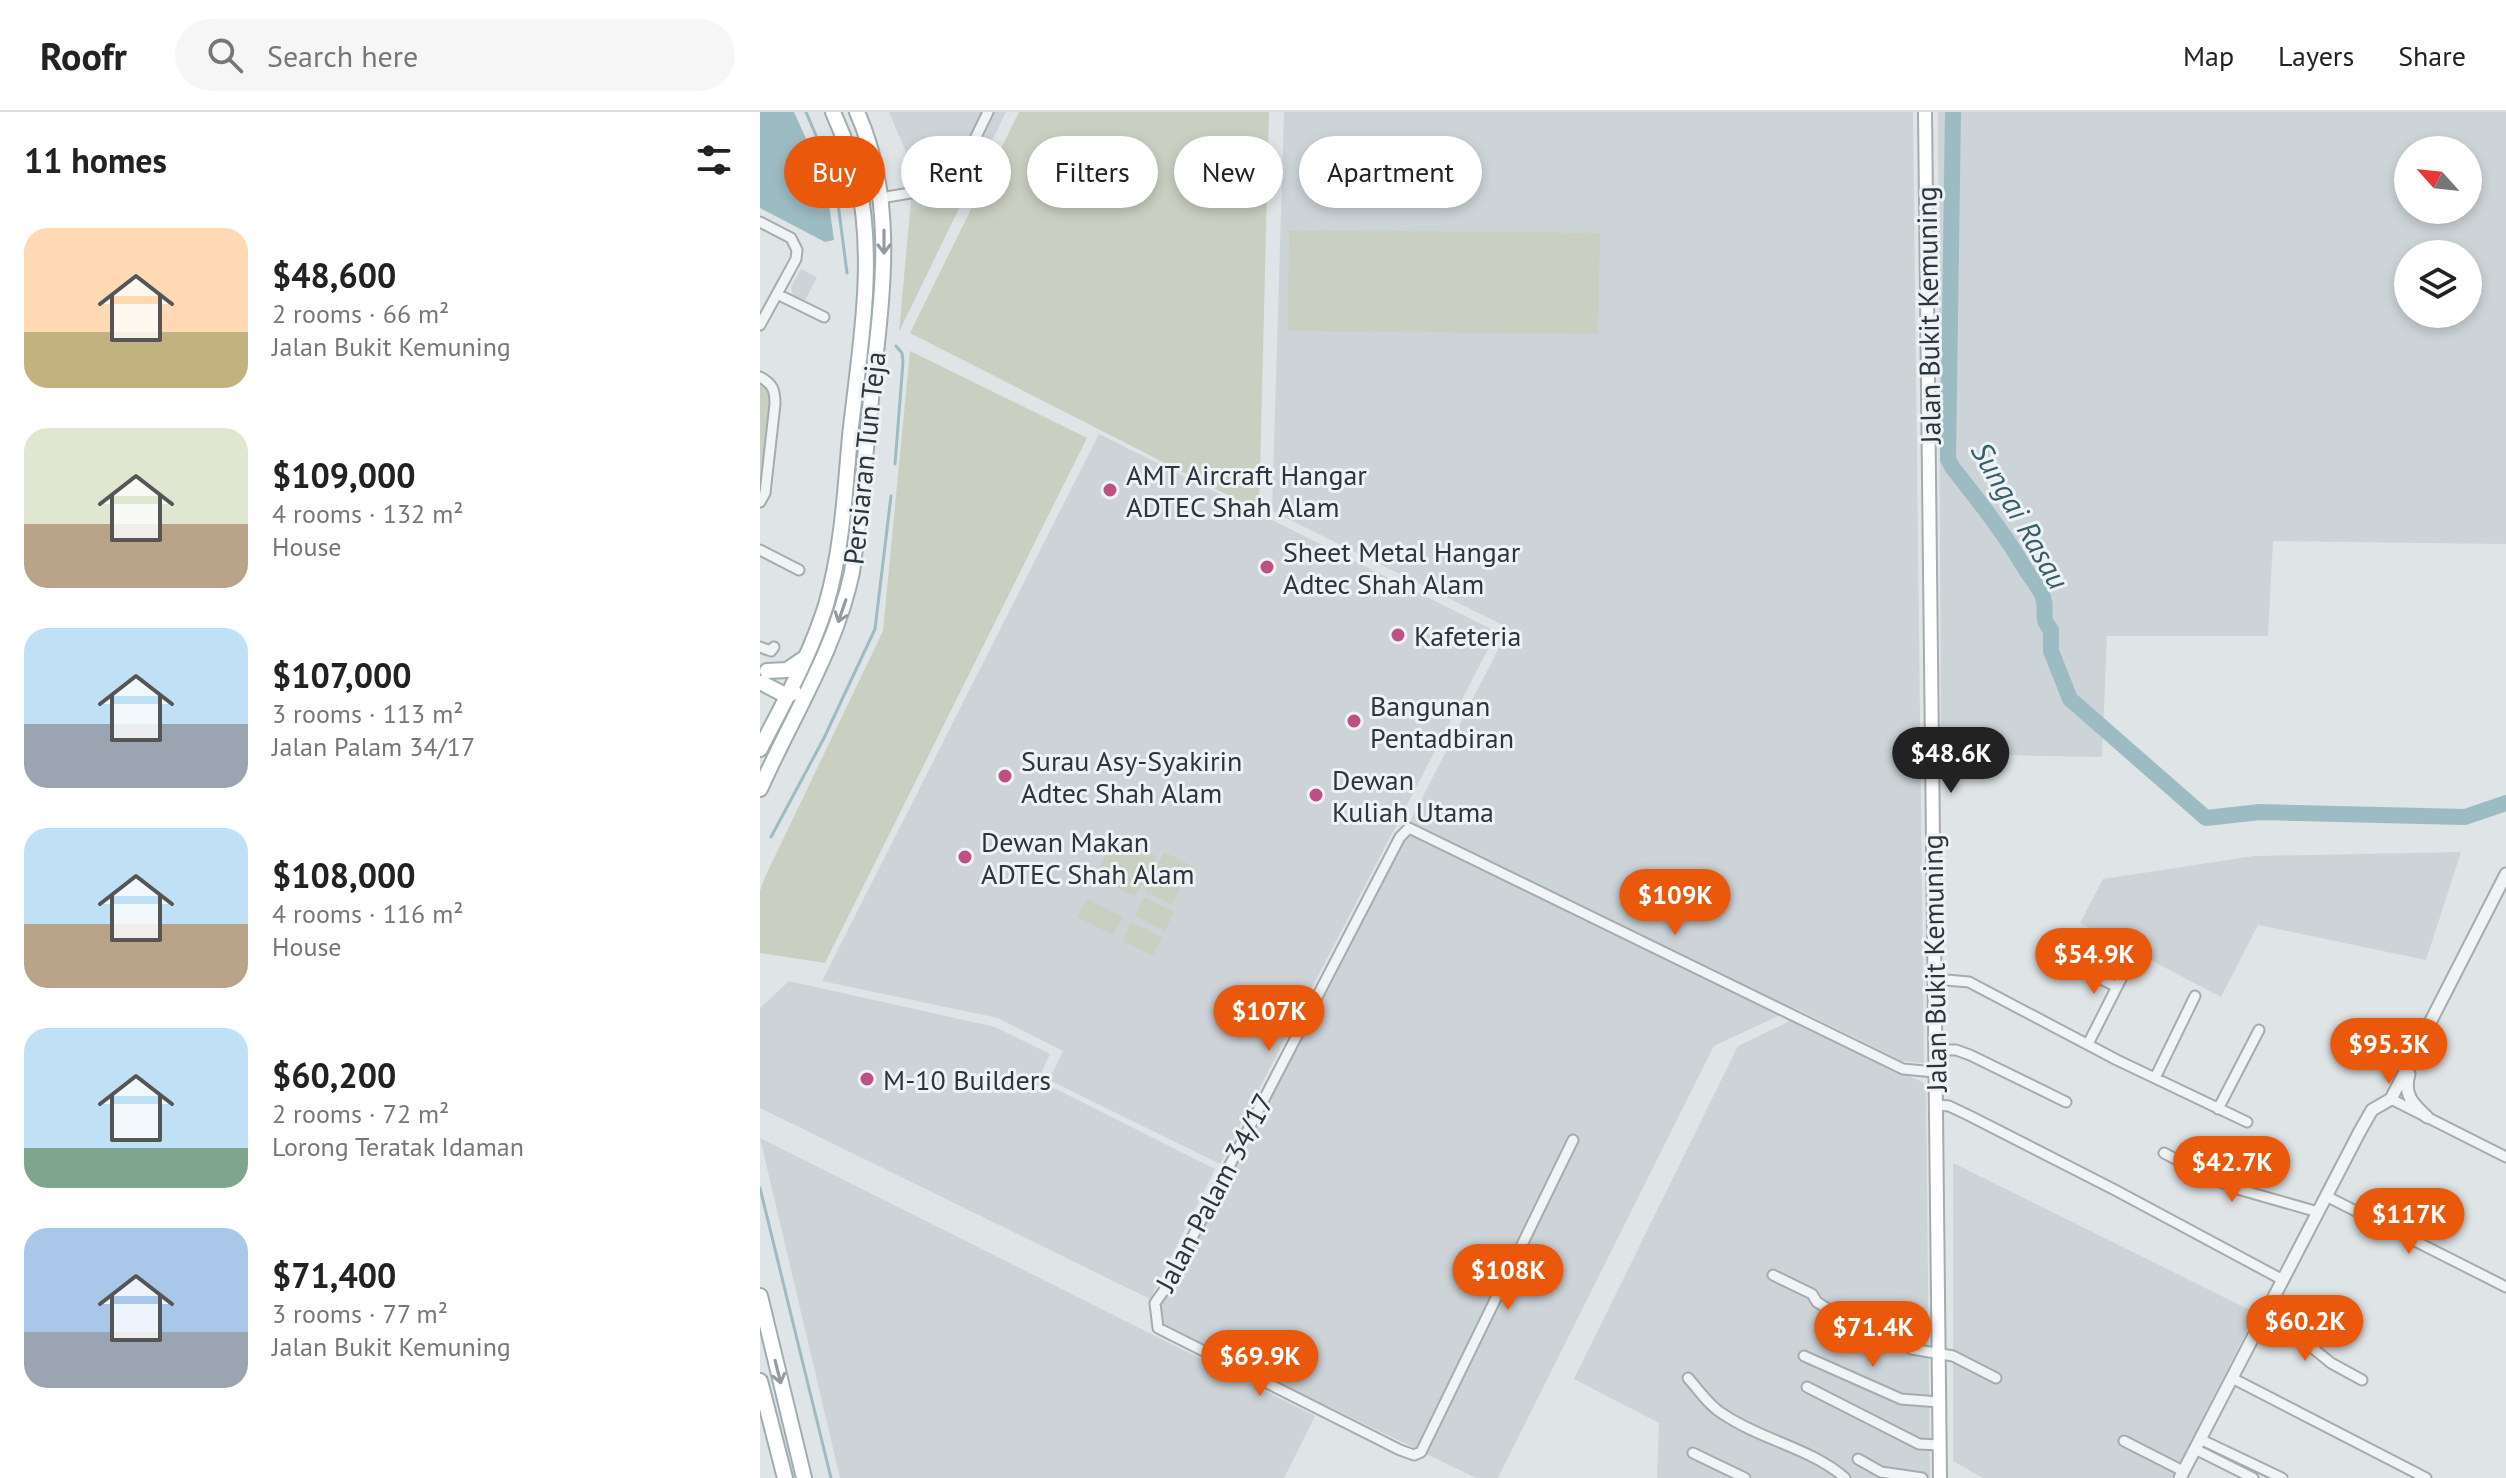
<!DOCTYPE html>
<meta charset="utf-8">
<style>
body{margin:0;font-family:"PT Sans",sans-serif;background:#f6f6f6;color:#222;height:100vh;display:flex;flex-direction:column;font-size:30px;white-space:nowrap}
*{box-sizing:border-box;margin:0}
p{font-size:26px;color:#767676}
.icon{flex:none;width:44px;height:44px;fill:none;stroke:currentColor;stroke-width:2;stroke-linecap:round;stroke-linejoin:round}
.map{position:relative;flex:1;overflow:hidden}
.sheet{display:flex;flex-direction:column;background:#fff;width:760px}
.sheet>*{flex:none}
.guide{position:absolute;left:24px;top:24px;width:760px;height:72px;display:flex;gap:16px}
.needle{width:52px;rotate:297deg}
.tools{position:absolute;left:1634px;top:24px;display:grid;gap:16px}
.tools a{display:grid;place-items:center;width:88px;height:88px;border-radius:50%;background:#fff;box-shadow:0 4px 12px #0003;font-size:40px}
.price{position:absolute;translate:-50% -68px;padding:0 18px;border-radius:28px;background:#ea580c;color:#fff;font-size:26px;line-height:52px;filter:drop-shadow(0 2px 4px #0008)}
.price::after{content:'';position:absolute;left:50%;top:48px;width:24px;height:18px;margin-left:-12px;background:inherit;clip-path:polygon(0 0,100% 0,50% 100%)}
.price.current{background:#222;color:#fff}
ul{padding:0;list-style:none}
li{display:flex;align-items:center;gap:24px;height:200px;padding:0 24px}
li span{display:grid;place-items:center;flex:none;width:224px;height:160px;border-radius:24px;color:#555}
li>.icon{margin-inline-start:auto}
span .icon{width:96px;height:96px;fill:#fffc;stroke-width:1}
li b{font-size:34px}
h2{display:flex;justify-content:space-between;align-items:center;height:96px;padding:0 24px;font-size:34px}
.pill{padding:0 28px;border-radius:36px;background:#fff;box-shadow:0 4px 12px #0003;font-size:28px;line-height:72px}
.pill.current{background:#ea580c;color:#fff}
header{display:flex;align-items:center;gap:48px;box-sizing:border-box;height:112px;padding:0 40px;background:#fff;border-bottom:2px solid #e0e0e0}
header strong{font-size:38px}
nav{display:flex;gap:44px;margin-inline-start:auto;font-size:28px}
.search{width:560px;height:72px;background:#f6f6f6;display:flex;align-items:center;gap:20px;box-sizing:border-box;padding:0 28px;border-radius:44px;color:#767676;font-size:30px}
main{display:flex;flex:1;min-height:0}
.map>svg:first-child{display:block}
.built{fill:#cdd4d7;fill-rule:evenodd}
.green{fill:#c9cfc1}
.water{fill:#9dbbc2}
.lines{fill:none;stroke-linecap:round;stroke-linejoin:round}
.stream{stroke:#9dbbc2;stroke-width:3}
.river{stroke:#9dbbc2;stroke-width:16}
.minor-casing{stroke:#a5acaf;stroke-width:13}
.tertiary-casing{stroke:#a5acaf;stroke-width:15}
.secondary-casing{stroke:#a5acaf;stroke-width:16}
.primary-casing{stroke:#9facb0;stroke-width:18}
.minor{stroke:#f1f4f5;stroke-width:9}
.tertiary{stroke:#f1f4f5;stroke-width:11}
.secondary{stroke:#fff;stroke-width:12}
.primary{stroke:#fff;stroke-width:14}
.oneway{stroke:#949a9d}
.poi-dot{fill:#be5184;stroke:#eef2f4;stroke-width:3}
.labels{text-anchor:middle;dominant-baseline:central;stroke-width:6;stroke-linejoin:round;paint-order:stroke}
.street-label{font-size:28px;fill:#29363b;stroke:#eef2f4}
.poi-label{font-size:28px;fill:#29363b;stroke:#eef2f4;text-anchor:start}
.water-label{font-size:30px;font-style:italic;fill:#385e6a;stroke:#eef2f4}
</style>
<header>
<strong>Roofr</strong>
<div class="search"><svg class="icon" aria-label="search" viewBox="0 0 24 24"><circle cx="10" cy="10" r="6"/><path d="M15 15l6 6"/></svg>Search here</div>
<nav><a>Map</a><a>Layers</a><a>Share</a></nav>
</header>
<main>
<section class="sheet">
<h2>11 homes<svg class="icon" aria-label="filters" viewBox="0 0 24 24"><path d="M4 7h16M4 17h16"/><circle cx="9" cy="7" r="2"/><circle cx="15" cy="17" r="2"/></svg></h2>
<ul>
<li><span style="background:linear-gradient(#ffd9b3 65%,#c2b280 0)"><svg class="icon" aria-label="home" viewBox="0 0 24 24"><path d="M3 11l9-7 9 7M6 9v11h12V9"/></svg></span><div><b>$48,600</b><p>2 rooms · 66 m²</p><p>Jalan Bukit Kemuning</p></div></li>
<li><span style="background:linear-gradient(#dfe7d0 60%,#b9a48a 0)"><svg class="icon" aria-label="home" viewBox="0 0 24 24"><path d="M3 11l9-7 9 7M6 9v11h12V9"/></svg></span><div><b>$109,000</b><p>4 rooms · 132 m²</p><p>House</p></div></li>
<li><span style="background:linear-gradient(#bfe0f5 60%,#9aa5b1 0)"><svg class="icon" aria-label="home" viewBox="0 0 24 24"><path d="M3 11l9-7 9 7M6 9v11h12V9"/></svg></span><div><b>$107,000</b><p>3 rooms · 113 m²</p><p>Jalan Palam 34/17</p></div></li>
<li><span style="background:linear-gradient(#bfe0f5 60%,#b9a48a 0)"><svg class="icon" aria-label="home" viewBox="0 0 24 24"><path d="M3 11l9-7 9 7M6 9v11h12V9"/></svg></span><div><b>$108,000</b><p>4 rooms · 116 m²</p><p>House</p></div></li>
<li><span style="background:linear-gradient(#bfe0f5 75%,#7fa58c 0)"><svg class="icon" aria-label="home" viewBox="0 0 24 24"><path d="M3 11l9-7 9 7M6 9v11h12V9"/></svg></span><div><b>$60,200</b><p>2 rooms · 72 m²</p><p>Lorong Teratak Idaman</p></div></li>
<li><span style="background:linear-gradient(#a9c7e8 65%,#9aa5b1 0)"><svg class="icon" aria-label="home" viewBox="0 0 24 24"><path d="M3 11l9-7 9 7M6 9v11h12V9"/></svg></span><div><b>$71,400</b><p>3 rooms · 77 m²</p><p>Jalan Bukit Kemuning</p></div></li>
</ul>
</section>
<div class="map">
<svg width="1746" height="1366" viewBox="0 0 1746 1366">
<rect width="100%" height="100%" fill="#dfe4e6"/>
<path class="built" d="M 129,0 L 246,0 L 204,86 L 150,99 L 154,59 Z
M 524,0 L 1153,0 L 1164,951 L 1142,949 L 1035,896 L 954,934 L 738,1366 L 716,1366 L 402,1214 L 399,1191 L 534,937 L 749,516 L 512,399 Z
M 1178,0 L 1746,0 L 1746,432 L 1513,429 L 1508,524 L 1347,524 L 1342,645 L 1181,642 ZM 1648,38 L 1708,38 L 1708,98 L 1648,98 ZM 1648,142 L 1708,142 L 1708,202 L 1648,202 Z
M 41,157 L 57,165 L 45,189 L 33,183 L 31,175 Z
M 339,322 L 737,520 L 460,1052 L 289,968 L 303,939 L 238,906 L 62,869 Z
M 1701,740 L 1666,848 L 1498,813 L 1461,885 L 1320,811 L 1343,767 L 1494,744 Z
M 29,869 L 235,915 L 290,942 L 278,968 L 455,1057 L 390,1187 L 0,996 L 0,896 Z
M 1034,907 L 1166,972 L 1170,1366 L 897,1366 L 899,1311 L 814,1267 L 978,934 Z
M 0,1026 L 555,1304 L 524,1366 L 80,1366 Z
M 1193,1051 L 1496,1201 L 1412,1366 L 1223,1366 L 1193,1349 Z"/>
<path class="green" d="M 259,0 L 509,0 L 499,399 L 150,221 Z
M 204,86 L 139,220 L 150,99 Z
M 529,118 L 840,121 L 838,222 L 528,219 Z
M 150,239 L 327,326 L 65,851 L 0,841 L 0,779 L 5,765 L 123,519 Z
M 0,272 L 8,277 L 11,288 L 0,378 Z
M 356,723 L 396,744 L 375,785 L 334,765 Z
M 404,740 L 432,754 L 423,771 L 396,757 Z
M 394,761 L 421,775 L 412,793 L 385,779 Z
M 384,785 L 414,800 L 405,819 L 375,804 Z
M 327,787 L 363,805 L 353,823 L 317,805 Z
M 371,810 L 402,825 L 393,844 L 362,829 Z"/>
<path class="water" d="M 0,0 L 34,0 L 66,71 L 74,128 L 65,130 L 0,96 Z"/>
<g class="lines">
<path class="stream" d="M 46,0 L 75,68 L 87,161
M 135,352 L 143,250 L 142,241 L 136,234
M 11,725 L 64,626 L 115,517 L 131,384
M 0,1076 L 71,1366"/>
<path class="river" d="M 1193,0 L 1188,347 L 1192,355 C 1219,389 1244,421 1266,458 C 1271,466 1279,475 1283,485 C 1288,500 1279,504 1291,518 L 1291,539 L 1310,587 L 1446,706 L 1500,700 L 1705,705 L 1746,691"/>
<g class="minor-casing">
<path id="minor" d="M 121,86 L 179,76 L 196,66 L 228,0
M 0,110 L 31,126 L 37,138 L 36,147 L 0,213
M 17,182 L 64,205
M 0,265 C 13,272 15,278 15,292 L 5,381 L 0,390
M 0,438 L 39,458
M 0,535 L 11,539 L 14,535
M 1311,852 L 1357,875
M 1175,867 L 1209,870 L 1357,948 L 1487,1010
M 1328,932 L 1369,851
M 1175,938 L 1196,938 L 1210,943 L 1306,990
M 1395,966 L 1435,884
M 1631,987 L 1746,1045
M 1176,993 L 1189,994 L 1210,1004 L 1355,1078 L 1523,1168
M 1458,997 L 1499,918
M 813,1028 L 661,1340 L 654,1343 L 640,1338 L 398,1216 L 395,1191 L 407,1174 L 640,725 L 649,716 L 1143,957 L 1175,960
M 1404,1041 L 1453,1067 L 1481,1078 L 1558,1100
M 1566,1084 L 1746,1175
M 1013,1163 L 1052,1182 L 1057,1190 L 1071,1199 L 1152,1237 L 1193,1244 L 1236,1266
M 1499,1214 L 1544,1229 L 1571,1251 L 1602,1268
M 1044,1244 L 1141,1287 L 1179,1290
M 928,1266 C 939,1278 949,1294 963,1302 C 1001,1328 1051,1336 1085,1366
M 1472,1266 L 1666,1366
M 1047,1275 L 1159,1332 L 1179,1333
M 1440,1327 L 1522,1366
M 1364,1329 L 1423,1359
M 1435,1337 L 1493,1366
M 933,1341 L 985,1366
M 1098,1347 L 1121,1360 L 1162,1366"/>
</g>
<g class="tertiary-casing">
<path id="tertiary" d="M 1649,962 C 1643,983 1653,992 1667,1005
M 1420,1366 L 1600,1019 L 1612,998 L 1631,987 L 1746,762"/>
</g>
<g class="secondary-casing">
<path id="secondary" d="M 1165,0 L 1180,1366"/>
</g>
<g class="primary-casing">
<path id="primary" d="M 7,559 L 27,558 L 46,545
M 2,571 L 27,584 L 34,580
M 0,637 C 24,590 50,544 66,493 C 82,439 85,380 90,324 C 99,240 116,153 98,69 C 93,45 82,22 73,0
M 0,677 C 32,605 76,537 92,460 C 100,399 106,338 112,277 C 122,183 137,90 97,0
M 0,1184 L 44,1366
M 0,1269 L 25,1366"/>
</g>
<use href="#minor" class="minor"/>
<use href="#tertiary" class="tertiary"/>
<use href="#secondary" class="secondary"/>
<use href="#primary" class="primary"/>
</g>
<defs><path id="oneway-shaft" d="M-6 0H5M1.5-3L5.5 0L1.5 3" fill="none" stroke-width="1.6" stroke-linecap="round" stroke-linejoin="round" transform="scale(2)"/></defs>
<g class="oneway">
<use href="#oneway-shaft" transform="translate(124 130) rotate(90)"/>
<use href="#oneway-shaft" transform="translate(82 499) rotate(109)"/>
<use href="#oneway-shaft" transform="translate(18 1260) rotate(76)"/>
</g>
<g class="poi-dot">
<circle cx="350" cy="378" r="8"/>
<circle cx="507" cy="455" r="8"/>
<circle cx="638" cy="523" r="8"/>
<circle cx="594" cy="609" r="8"/>
<circle cx="245" cy="664" r="8"/>
<circle cx="556" cy="683" r="8"/>
<circle cx="205" cy="745" r="8"/>
<circle cx="107" cy="967" r="8"/>
</g>
<g class="labels">
<g class="street-label">
<text transform="translate(1168 203) rotate(-91)">Jalan Bukit Kemuning</text>
<text transform="translate(104 346) rotate(-84)">Persiaran Tun Teja</text>
<text transform="translate(1174 851) rotate(-91)">Jalan Bukit Kemuning</text>
<text transform="translate(454 1080) rotate(-62)">Jalan Palam 34/17</text>
</g>
<g class="poi-label">
<text x="366" y="362">AMT Aircraft Hangar<tspan x="366" dy="32">ADTEC Shah Alam</tspan></text>
<text x="523" y="439">Sheet Metal Hangar<tspan x="523" dy="32">Adtec Shah Alam</tspan></text>
<text x="654" y="523">Kafeteria</text>
<text x="610" y="593">Bangunan<tspan x="610" dy="32">Pentadbiran</tspan></text>
<text x="261" y="648">Surau Asy-Syakirin<tspan x="261" dy="32">Adtec Shah Alam</tspan></text>
<text x="572" y="667">Dewan<tspan x="572" dy="32">Kuliah Utama</tspan></text>
<text x="221" y="729">Dewan Makan<tspan x="221" dy="32">ADTEC Shah Alam</tspan></text>
<text x="123" y="967">M-10 Builders</text>
</g>
<g class="water-label">
<text transform="translate(1261 403) rotate(60)">Sungai Rasau</text>
</g>
</g>
</svg>
<div class="tools">
<a><svg class="needle" viewBox="-14 -14 28 28"><path d="M0-13l5 13h-10z" fill="#e53935"/><path d="M0 13l5-13h-10z" fill="#767676"/></svg></a>
<a><svg class="icon" aria-label="layers" viewBox="0 0 24 24"><path d="M12 4l9 5-9 5-9-5zM3 14l9 5 9-5"/></svg></a>
</div>
<b class="price current" style="left:1191px;top:683px">$48.6K</b>
<b class="price" style="left:915px;top:825px">$109K</b>
<b class="price" style="left:1334px;top:884px">$54.9K</b>
<b class="price" style="left:509px;top:941px">$107K</b>
<b class="price" style="left:1629px;top:974px">$95.3K</b>
<b class="price" style="left:1472px;top:1092px">$42.7K</b>
<b class="price" style="left:1649px;top:1144px">$117K</b>
<b class="price" style="left:748px;top:1200px">$108K</b>
<b class="price" style="left:1545px;top:1251px">$60.2K</b>
<b class="price" style="left:1113px;top:1257px">$71.4K</b>
<b class="price" style="left:500px;top:1286px">$69.9K</b>
<div class="guide">
<a class="pill current">Buy</a>
<a class="pill">Rent</a>
<a class="pill">Filters</a>
<a class="pill">New</a>
<a class="pill">Apartment</a>
</div>
</div>
</main>
